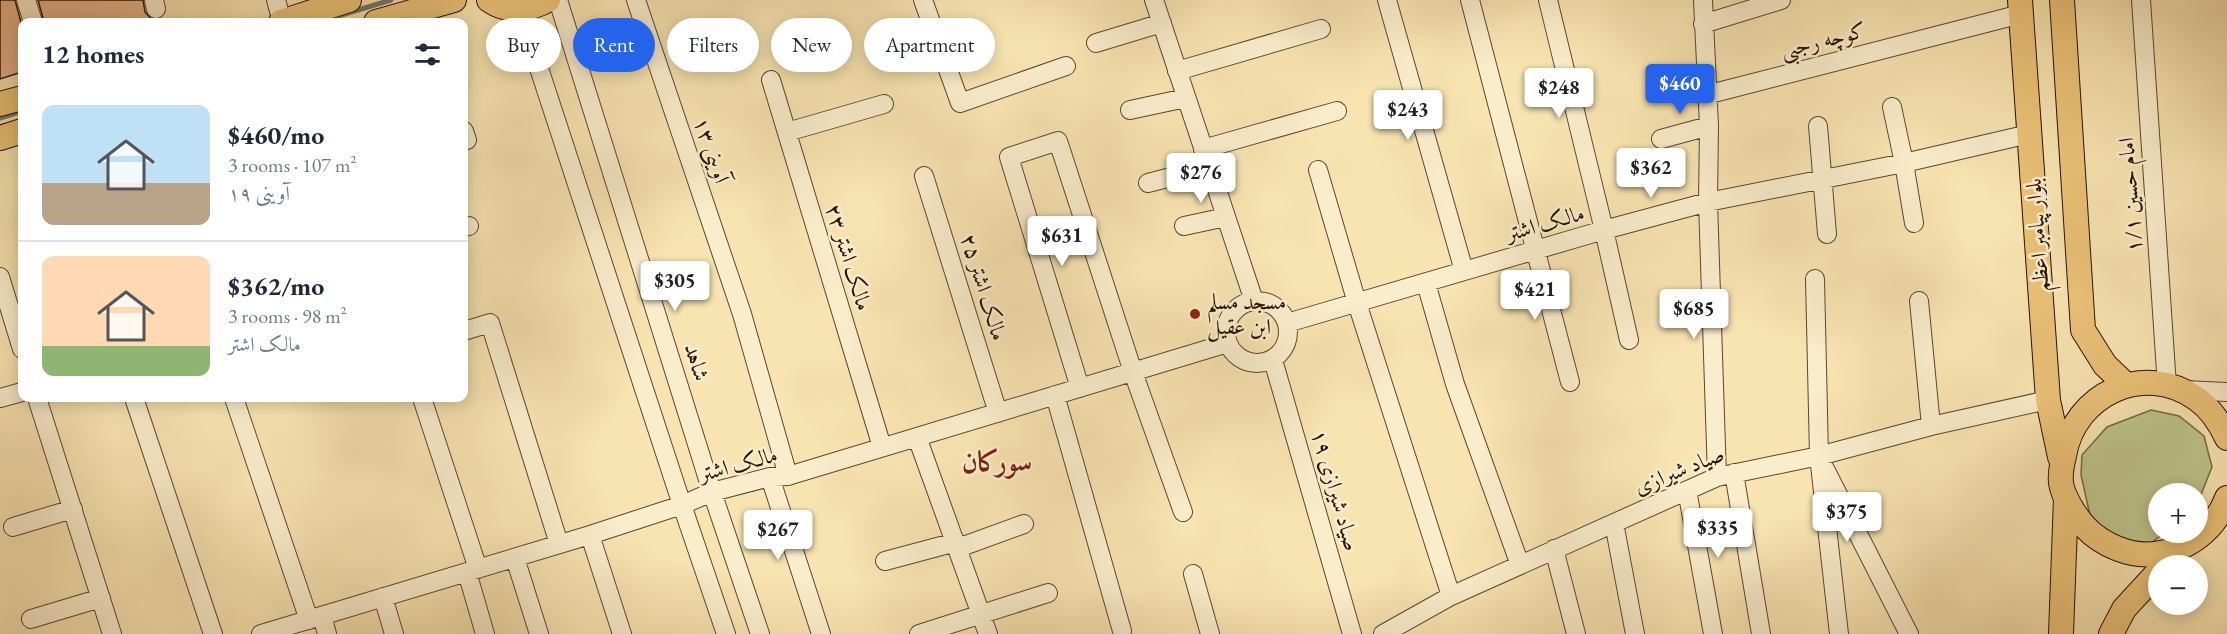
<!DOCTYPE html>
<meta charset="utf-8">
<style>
body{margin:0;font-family:"EB Garamond",Amiri,serif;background:#f2f2f3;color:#1f2937;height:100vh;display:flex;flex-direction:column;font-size:22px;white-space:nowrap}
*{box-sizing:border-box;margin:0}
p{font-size:20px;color:#747a83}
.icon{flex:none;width:33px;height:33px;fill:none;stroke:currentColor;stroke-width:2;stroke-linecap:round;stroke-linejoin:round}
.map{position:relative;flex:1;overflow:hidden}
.drawer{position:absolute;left:18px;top:18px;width:450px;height:384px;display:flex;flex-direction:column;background:#fff;border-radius:12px;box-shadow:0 3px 15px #0003}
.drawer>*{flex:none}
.top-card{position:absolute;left:486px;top:18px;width:570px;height:54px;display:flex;gap:12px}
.controls{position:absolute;left:2148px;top:483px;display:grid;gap:12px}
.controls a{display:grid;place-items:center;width:60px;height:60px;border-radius:50%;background:#fff;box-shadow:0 3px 15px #0003;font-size:30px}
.price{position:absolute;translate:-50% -51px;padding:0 14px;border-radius:6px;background:#fff;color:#222;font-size:20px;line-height:39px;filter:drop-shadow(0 2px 3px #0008)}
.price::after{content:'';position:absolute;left:50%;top:36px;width:18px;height:14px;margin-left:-9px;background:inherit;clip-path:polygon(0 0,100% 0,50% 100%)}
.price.active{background:#2563eb;color:#fff}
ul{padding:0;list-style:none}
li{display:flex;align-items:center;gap:18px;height:150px;padding:0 24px}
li+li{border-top:2px solid #e0e1e3}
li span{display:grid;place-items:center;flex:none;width:168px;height:120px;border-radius:12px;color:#555}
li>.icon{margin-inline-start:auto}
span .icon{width:72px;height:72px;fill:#fffc;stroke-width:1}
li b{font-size:26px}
h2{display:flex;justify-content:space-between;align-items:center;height:72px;padding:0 24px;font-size:26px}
.tag{padding:0 21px;border-radius:27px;background:#fff;box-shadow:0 3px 15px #0003;font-size:21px;line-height:54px}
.tag.active{background:#2563eb;color:#fff}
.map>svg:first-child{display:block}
.green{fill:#bec48b;stroke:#726a46;stroke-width:1.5}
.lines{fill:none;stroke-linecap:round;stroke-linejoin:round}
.stream{stroke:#6f7964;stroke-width:5}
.building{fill:#e6b18b;stroke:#271102;stroke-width:1.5}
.minor-casing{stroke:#5b462e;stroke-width:20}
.major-casing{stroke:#271102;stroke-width:26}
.minor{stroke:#faedcc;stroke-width:18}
.major{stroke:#ecc278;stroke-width:24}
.poi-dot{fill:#8f2418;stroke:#faedcc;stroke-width:2}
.labels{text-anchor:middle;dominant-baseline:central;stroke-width:5;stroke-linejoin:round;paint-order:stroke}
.street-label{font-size:22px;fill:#271102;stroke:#faedcc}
.poi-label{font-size:22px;fill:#271102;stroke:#faedcc;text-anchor:start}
.district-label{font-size:28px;font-weight:bold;fill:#7a1f14;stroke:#faedcc}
</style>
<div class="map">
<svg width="2227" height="634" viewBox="0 0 2227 634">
<rect width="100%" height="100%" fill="#f8e4b1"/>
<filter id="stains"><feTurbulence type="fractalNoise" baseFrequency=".00333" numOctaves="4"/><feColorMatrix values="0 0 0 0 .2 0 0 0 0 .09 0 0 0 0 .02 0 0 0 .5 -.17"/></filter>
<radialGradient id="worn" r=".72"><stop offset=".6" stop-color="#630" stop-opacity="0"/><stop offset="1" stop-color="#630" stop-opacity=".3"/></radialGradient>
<path class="green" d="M 2151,410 L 2179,416 L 2204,436 L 2212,467 L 2198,502 L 2198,494 L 2158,494 L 2158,532 L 2164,533 L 2150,544 L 2110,540 L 2091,520 L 2081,475 L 2082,455 L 2107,427 Z"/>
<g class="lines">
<path class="stream" d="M 338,16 L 391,0
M 0,118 L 22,111"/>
</g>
<path class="building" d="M 0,0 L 15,0 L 22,26 L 22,72 L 0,79 Z
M 38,0 L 143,0 L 145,12 L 154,22 L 44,22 Z"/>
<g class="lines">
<g class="minor-casing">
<path id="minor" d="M 26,0 L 33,22
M 154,0 L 156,9
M 276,0 L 282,22
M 558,0 L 712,492 L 760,634
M 636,0 L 742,314 L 788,476
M 923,0 L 960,103 L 1066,66
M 1154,0 L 1254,301
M 1387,0 L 1464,271
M 1470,0 L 1570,382
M 1548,0 L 1604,230 L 1629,340
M 1703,0 L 1709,126 L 1708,202 L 1717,477
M 2141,0 L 2167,386
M 510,9 L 535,56 L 682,505 L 726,634
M 1703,24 L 1781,0
M 1096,43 L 1162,23
M 1177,71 L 1321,29
M 771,80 L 882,447
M 1706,95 L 2021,14
M 1892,107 L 1904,163 L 1914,223
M 1130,110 L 1186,98
M 1818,126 L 1827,234
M 464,131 L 467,140
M 787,132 L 884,104
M 1661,139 L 1709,126
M 1203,149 L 1337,111
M 1318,170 L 1357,303 L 1451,596
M 924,176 L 998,413
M 1148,183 L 1209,167
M 1184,226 L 1226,217
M 464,227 L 469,226
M 0,277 L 22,349
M 1815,279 L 1819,456 L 1839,634
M 1426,283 L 1455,384 L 1520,565
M1226 332a31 31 0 1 1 62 0a31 31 0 1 1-62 0Z
M 1919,301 L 1931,426
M 1287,323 L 1604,230 L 1708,202 L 1904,163 L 2029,134
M 464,331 L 490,323 L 559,544
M 1273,360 L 1352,634
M 1080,388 L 1009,157 L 1058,141 L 1133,372 L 1183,512
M 2184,390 L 2227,392
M 1055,395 L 1122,631
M 0,398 L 22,392
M 37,398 L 112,634
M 134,398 L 213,634
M 234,398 L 309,620
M 422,398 L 478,569
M 917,437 L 988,634
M 1824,467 L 1909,634
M 1734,473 L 1761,634
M 770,477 L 821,634
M 1687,490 L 1713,634
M 1614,523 L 1635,634
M 13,527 L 73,509
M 590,535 L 622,634
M 958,548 L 1024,524
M 1554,549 L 1576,634
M 515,558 L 539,634
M 885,561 L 956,542
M 467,572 L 485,634
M 1193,574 L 1210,634
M 383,597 L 394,634
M 322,616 L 327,634
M 31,619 L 101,598
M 261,634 L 590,535 L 682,505 L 712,492 L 770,477 L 788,476 L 1228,343
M 919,634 L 1048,593
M 1383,634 L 1451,596 L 1717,477 L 1819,456 L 1931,426 L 2048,400"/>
</g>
<g class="major-casing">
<path id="major" d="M 489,0 C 507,13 530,10 548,0
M 2020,0 L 2048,400 L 2060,457
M 2062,0 L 2083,330 L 2105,365 L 2126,385
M 281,22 L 349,0
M 376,22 L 454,0
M 0,104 L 22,98
M 0,138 L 22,131
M 2227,438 C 2220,423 2211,409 2197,399 C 2144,361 2074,394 2064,456 C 2062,464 2060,474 2061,483 C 2063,497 2076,517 2085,527 C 2102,545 2130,557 2155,554 C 2189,550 2215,529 2227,498
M 2061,634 L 2066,498
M 2111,634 L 2124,609 L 2158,572"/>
</g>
<use href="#minor" class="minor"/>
<use href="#major" class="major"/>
</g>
<circle class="poi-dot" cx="1195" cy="314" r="6"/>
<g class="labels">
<g class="street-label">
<text transform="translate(1823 40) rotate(-14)">کوچه رجبی</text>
<text transform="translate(712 150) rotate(71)">آوینی ۱۳</text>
<text transform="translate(2130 195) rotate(-94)">امام حسین ۱/۱</text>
<text transform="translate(1545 223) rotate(-16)">مالک اشتر</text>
<text transform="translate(2037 235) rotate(-94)">بلوار پیامبر اعظم</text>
<text transform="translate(849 257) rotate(73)">مالک اشتر ۲۳</text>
<text transform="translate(984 287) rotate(73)">مالک اشتر ۲۵</text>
<text transform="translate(697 362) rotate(73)">شاهد</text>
<text transform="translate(738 464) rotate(-15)">مالک اشتر</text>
<text transform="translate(1679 470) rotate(-22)">صیاد شیرازی</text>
<text transform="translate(1336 490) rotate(74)">صیاد شیرازی ۱۹</text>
</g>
<g class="poi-label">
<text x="1207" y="301">مسجد مسلم<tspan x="1207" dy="25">ابن عقیل</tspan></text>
</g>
<g class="district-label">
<text x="997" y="461">سورکان</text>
</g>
</g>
<rect width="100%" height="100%" filter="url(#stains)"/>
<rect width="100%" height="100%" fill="url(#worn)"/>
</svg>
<div class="controls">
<a>+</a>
<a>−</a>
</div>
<b class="price active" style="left:1680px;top:115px">$460</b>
<b class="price" style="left:1559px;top:119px">$248</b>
<b class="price" style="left:1408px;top:141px">$243</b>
<b class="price" style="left:1651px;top:199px">$362</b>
<b class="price" style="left:1201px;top:204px">$276</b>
<b class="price" style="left:1062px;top:267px">$631</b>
<b class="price" style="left:675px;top:312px">$305</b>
<b class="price" style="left:1535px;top:321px">$421</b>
<b class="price" style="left:1694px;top:340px">$685</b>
<b class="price" style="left:1847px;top:543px">$375</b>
<b class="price" style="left:1718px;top:559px">$335</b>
<b class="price" style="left:778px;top:561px">$267</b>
<div class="top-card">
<a class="tag">Buy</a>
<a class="tag active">Rent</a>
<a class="tag">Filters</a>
<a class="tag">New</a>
<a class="tag">Apartment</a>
</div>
<section class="drawer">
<h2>12 homes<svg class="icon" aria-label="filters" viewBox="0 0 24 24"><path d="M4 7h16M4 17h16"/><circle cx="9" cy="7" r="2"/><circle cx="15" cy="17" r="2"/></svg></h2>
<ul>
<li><span style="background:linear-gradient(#bfe0f5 65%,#b9a48a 0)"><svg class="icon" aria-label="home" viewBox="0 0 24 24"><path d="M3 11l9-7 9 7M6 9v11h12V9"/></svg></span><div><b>$460/mo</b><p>3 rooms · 107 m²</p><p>آوینی ۱۹</p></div></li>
<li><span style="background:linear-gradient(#ffd9b3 75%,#8fb573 0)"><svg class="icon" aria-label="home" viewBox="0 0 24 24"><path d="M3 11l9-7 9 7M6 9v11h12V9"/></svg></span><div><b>$362/mo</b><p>3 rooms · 98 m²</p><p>مالک اشتر</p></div></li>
</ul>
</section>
</div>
